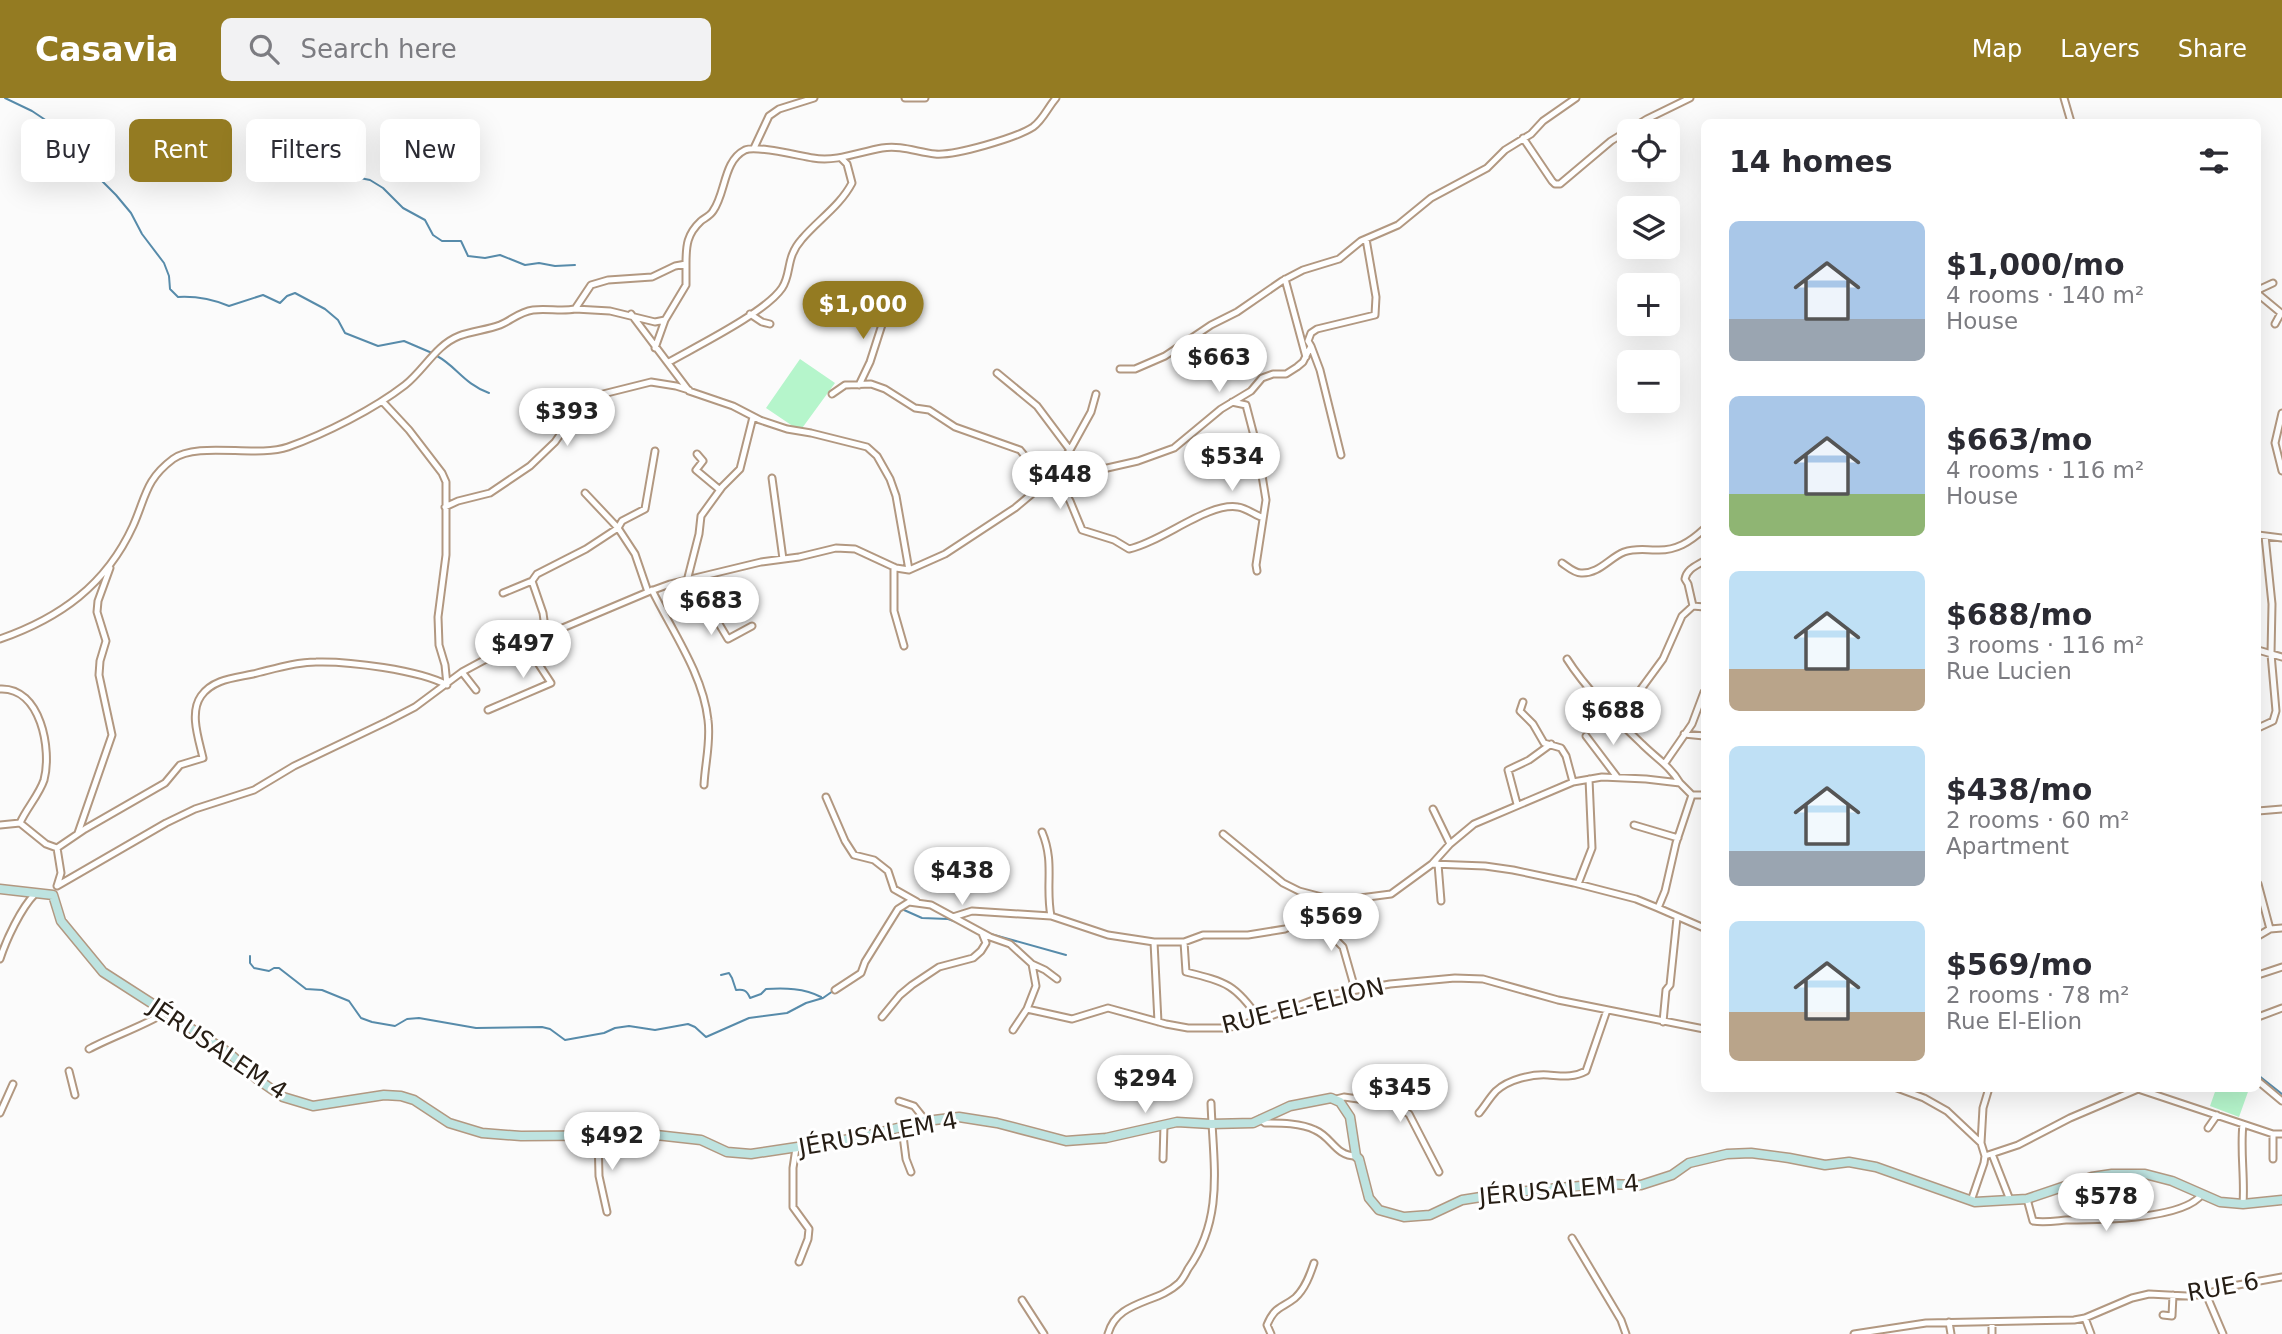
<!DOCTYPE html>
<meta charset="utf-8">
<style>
body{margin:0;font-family:"DejaVu Sans",sans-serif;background:#f2f2f3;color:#2b2b33;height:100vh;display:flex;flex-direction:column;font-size:26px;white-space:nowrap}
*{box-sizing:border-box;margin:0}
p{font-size:23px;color:#7c7c81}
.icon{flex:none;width:38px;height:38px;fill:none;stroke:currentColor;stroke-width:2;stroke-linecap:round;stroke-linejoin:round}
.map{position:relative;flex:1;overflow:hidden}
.sheet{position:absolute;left:1701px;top:21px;width:560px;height:973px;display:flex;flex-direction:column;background:#fff;border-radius:10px;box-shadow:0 7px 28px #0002}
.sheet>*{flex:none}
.hud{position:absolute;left:21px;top:21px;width:665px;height:63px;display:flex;gap:14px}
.tools{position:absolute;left:1617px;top:21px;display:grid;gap:14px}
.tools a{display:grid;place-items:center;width:63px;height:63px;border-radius:10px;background:#fff;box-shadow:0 7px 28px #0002;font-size:35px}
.price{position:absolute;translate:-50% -60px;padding:0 16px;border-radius:24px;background:#fff;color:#222;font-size:23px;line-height:46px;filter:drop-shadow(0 2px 4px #0008)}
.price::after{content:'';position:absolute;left:50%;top:42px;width:21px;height:16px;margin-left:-10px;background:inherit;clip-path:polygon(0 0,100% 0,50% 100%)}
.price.active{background:#947b22;color:#fff}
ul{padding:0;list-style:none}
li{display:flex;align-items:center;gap:21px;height:175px;padding:0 28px}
li span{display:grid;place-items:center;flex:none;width:196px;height:140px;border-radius:10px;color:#555}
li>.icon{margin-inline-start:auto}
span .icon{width:84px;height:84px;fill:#fffc;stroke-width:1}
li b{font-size:30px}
h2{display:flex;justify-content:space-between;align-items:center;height:84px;padding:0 28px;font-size:30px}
.chip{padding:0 24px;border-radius:10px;background:#fff;box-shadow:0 7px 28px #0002;font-size:24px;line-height:63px}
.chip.active{background:#947b22;color:#fff}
header{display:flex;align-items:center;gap:42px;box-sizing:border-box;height:98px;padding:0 35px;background:#947b22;color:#fff}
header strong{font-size:33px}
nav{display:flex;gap:38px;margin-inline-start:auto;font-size:24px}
.search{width:490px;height:63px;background:#f2f2f3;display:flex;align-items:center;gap:18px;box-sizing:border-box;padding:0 24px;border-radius:10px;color:#7c7c81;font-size:26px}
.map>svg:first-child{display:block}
.green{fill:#b5f5cb}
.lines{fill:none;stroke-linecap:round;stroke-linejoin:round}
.stream{stroke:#578baa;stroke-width:2}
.street-casing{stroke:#b29881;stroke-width:9}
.secondary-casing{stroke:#b29881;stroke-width:11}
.street{stroke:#fff;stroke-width:5}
.secondary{stroke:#bee3e0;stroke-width:8}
.labels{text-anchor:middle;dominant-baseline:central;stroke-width:6;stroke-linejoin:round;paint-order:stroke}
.street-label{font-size:24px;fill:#261d14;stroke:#fff}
</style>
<header>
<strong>Casavia</strong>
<div class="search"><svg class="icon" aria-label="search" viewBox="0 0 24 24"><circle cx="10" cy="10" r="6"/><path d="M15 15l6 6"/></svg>Search here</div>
<nav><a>Map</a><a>Layers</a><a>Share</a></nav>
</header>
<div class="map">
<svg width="2282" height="1236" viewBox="0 0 2282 1236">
<rect width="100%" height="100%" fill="#fbfbfb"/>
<path class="green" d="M 800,261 L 835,285 L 800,333 L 766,310 Z
M 2216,991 L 2249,991 L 2239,1019 L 2210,1008 Z"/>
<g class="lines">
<path class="stream" d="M 5,0 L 32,13 L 53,27 L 80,61 L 116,97 L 131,115 L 142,136 L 164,165 L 169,178 L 170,191 L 178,199 C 196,198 212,201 229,208 L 263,197 L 280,205 L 287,198 L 295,195 L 325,211 L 338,222 L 345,235 L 378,248 L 404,243 L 432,255
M 324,24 L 320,36 L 320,50 L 327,62 L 345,77 L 370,82 L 383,90 L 403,110 L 425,122 L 433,137 L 442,143 L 461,143 L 468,158 L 485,160 L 500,157 L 525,167 L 539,165 L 555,168 L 575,167
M 437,258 C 456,268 464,286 489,295
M 904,812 L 922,820 L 948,821 L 962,826
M 987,835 L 1066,857
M 250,858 L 250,865 L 254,870 L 269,873 L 274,870 L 279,870 L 306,891 L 322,892 L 349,903 L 361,920 L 372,924 L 395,928 L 407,921 L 419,920 L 476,930 L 542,929 L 550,931 L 565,942 L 604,935 L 615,930 L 629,928 L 655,932 L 688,926 L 695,929 L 706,939 L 749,920 L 787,915 L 806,905 L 823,900 L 833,893
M 721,877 L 729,875 L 732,880 L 736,892 C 743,891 747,892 750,900 L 761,896 L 766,891 C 785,890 804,890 821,899
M 2258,977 L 2282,996"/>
<g class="street-casing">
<path id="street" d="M 905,0 L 925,0
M 2064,0 L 2071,24
M 1523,40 L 1552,83 L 1555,86 L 1560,86 L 1611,43 L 1647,21 L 1690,0
M 754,50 L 769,18 L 779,11 L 814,0
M 1285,181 L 1306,259
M 2258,192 L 2273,185
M 2258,196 L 2281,215 L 2275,226
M 575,211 L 610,213 L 655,224 L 665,222 L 686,187 L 686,166
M 631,216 L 689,293 L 733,308 L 760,322 L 787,331 L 811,335 L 867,349 L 877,358 L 890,381 L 896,398 L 909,472
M 750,216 L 762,224 L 770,226
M 1311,248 L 1320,272 L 1341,357
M 655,250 L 665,222
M 669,264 C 697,248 766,214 782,190 C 792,175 785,160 802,141 C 818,122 840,108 852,85 L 847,66 L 841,60
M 1120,271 L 1135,271 L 1165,258 L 1211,227 L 1237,214 L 1282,183 L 1303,172 L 1339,161 L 1361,143 L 1398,127 L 1431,100 L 1487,70 L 1505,52 L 1531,36 L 1543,23 L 1576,0
M 997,275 L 1037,308 L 1070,352
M 859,287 L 870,264 L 888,208
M 832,296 L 845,287 L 871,286 L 885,291 L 915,310 L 929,312 L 955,329 L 1020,352 L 1046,384 L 1059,384 L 1072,378 L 1138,363 L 1174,350 L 1221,311 L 1251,293 L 1262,280 L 1273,276 L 1286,276 L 1297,269 L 1303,264 L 1311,248 L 1308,243 L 1311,235 L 1317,231 L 1375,217 L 1376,199 L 1366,141
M 382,303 L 409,332 L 442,375 L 446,384 L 446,457 L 438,519 L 439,547 L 445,567 L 447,587
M 1232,304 L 1246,307 L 1258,353 L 1266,402 L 1256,467 L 1257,473
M 2282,315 L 2275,345 L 2282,373
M 697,356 L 703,363 L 696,372 L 720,392
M 772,380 L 783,461
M 1059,384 L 1070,403 L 1082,432 L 1114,442 L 1129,451 C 1162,444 1208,404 1238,409 C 1246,410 1255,417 1263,420
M 585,395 L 618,430 L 635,456 L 648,494
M 445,409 L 458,403 L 490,395 L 530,368 L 555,344 L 575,315 L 603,296 L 651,284 L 676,288 L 689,292
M 2258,437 L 2282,440
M 1562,465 C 1568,469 1574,475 1581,475 C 1599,476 1609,460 1624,454 C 1636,450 1645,452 1656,452 C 1676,453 1690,444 1704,431
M 894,469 L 894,513 L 904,548
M 693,482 L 728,541 L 752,528
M 687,483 L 699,436 L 701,418 L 722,389 L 740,371 L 753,319
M 652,492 C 672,533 703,576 708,622 C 711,644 705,665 704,687
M 503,495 L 532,483
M 1693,508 L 1688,486 L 1685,481 C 1687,471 1696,468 1704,463
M 546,537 L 543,515 L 532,483 L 537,476 L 586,451 L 618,430 L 622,423 L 645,411 L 655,353
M 0,541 C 60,520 106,487 133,428 C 146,399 145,382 173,361 C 198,343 256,360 288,349 C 325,336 374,311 405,287 C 424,272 436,247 459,238 C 472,233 487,232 500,227 C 512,222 519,214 533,212 C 548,210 561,214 575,211 L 591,187 L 608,182 L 652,179 L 675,168 L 686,166 C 686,147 687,136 701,123 C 705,120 711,117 713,113 C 726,95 723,63 745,52 C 757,47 799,58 813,60 C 837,64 859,54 882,50 C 901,47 917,54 935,56 C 954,58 1016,40 1033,29 C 1043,22 1048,9 1056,0
M 2258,552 L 2282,559
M 1567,561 C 1584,588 1618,624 1642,646 C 1656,660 1670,668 1680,685
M 462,574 L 476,592
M 0,591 C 41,589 52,652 44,682 C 39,697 26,711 20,725
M 1523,604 L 1520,613 L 1533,626 L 1544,645 L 1561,650 L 1566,658 L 1573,684
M 488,612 L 551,585 L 523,542
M 1623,626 L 1641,591 L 1663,561 L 1682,518 L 1693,508 L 1704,509
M 2258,630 L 2273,623 L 2276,613 L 2271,556 L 2272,506 L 2265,438
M 1684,636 L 1704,638
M 1586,638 L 1617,679
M 1665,665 L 1692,626 L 1704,594
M 1692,697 L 1676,745 L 1665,793 L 1658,810 L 1704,830
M 826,699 L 845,743 L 854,757 L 874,762 L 888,773 L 894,791 L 917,804
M 1517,706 L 1508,672 L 1529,662 L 1551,646
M 1433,711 L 1450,746
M 2258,713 L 2282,711
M 0,727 L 20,725 L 46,746 L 57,750
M 1634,727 L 1678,740
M 1042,734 C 1055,765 1045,787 1051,818
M 78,735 L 112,637 L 99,577 L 100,563 L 106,543 L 97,514 L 98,503 L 110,470
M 1223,736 L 1283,785 L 1299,793 L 1337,803
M 57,750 L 85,731 L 165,685 L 180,667 L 203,660 C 199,642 189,615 201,598 C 213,581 235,580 253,576 C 274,571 295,564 316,564 C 349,563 419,572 447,587
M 57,750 L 61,775 L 57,788
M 1432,766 L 1450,746 L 1474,726 L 1573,684 L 1602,679 L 1646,681 L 1680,685 L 1692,697 L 1704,697
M 1438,766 L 1441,803
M 1578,786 L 1592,750 L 1589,681
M 2258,786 L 2270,831 L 2258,838
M 57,788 L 166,725 L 195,711 L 254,692 L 294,668 L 388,623 L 415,609 L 462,574 L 512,547 L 546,537 L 648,494 L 670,486 L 761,464 L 799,459 L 836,450 L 855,451 L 896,470 L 909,472 L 945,456 L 1015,410 L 1046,384 L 1070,352 L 1091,314 L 1096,296
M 1318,816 L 1333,839 L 1343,849 L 1355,891
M 953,819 L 972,813 L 1051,818 L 1108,837 L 1154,844 L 1184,844 L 1203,837 L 1248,837 L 1285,831 L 1318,816 L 1337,803 L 1391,796 L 1432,766 L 1485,768 L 1513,772 L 1574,785 L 1636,801 L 1658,810
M 2270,831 L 2282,830
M 1154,844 L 1158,924
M 1184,844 L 1186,874 C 1227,884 1236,887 1260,922
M 0,861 C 6,842 21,810 35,796
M 1032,866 L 1045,872 L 1057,881
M 2258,877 L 2282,869
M 835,892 L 861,875 L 865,864 L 898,811 L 909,804 L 931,807 L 990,839 L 1010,846 L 1032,866 L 1036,888 L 1027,911 L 1013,932
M 1027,911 L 1072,921 L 1108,910 L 1166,926 L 1188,930 L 1227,930 L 1260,922 L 1324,898 L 1390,886 L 1455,880 L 1483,881 L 1558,902 L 1704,931
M 882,919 L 900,897 L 912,887 L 939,869 L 973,860 L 981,853 L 986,845 L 982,835
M 2258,919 L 2282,910
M 1663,924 L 1666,892 L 1670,887 L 1677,820
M 89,951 C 104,942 158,922 165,914
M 69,973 L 75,997
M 2258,983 L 2282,1003
M 1897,990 L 1924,1000 L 1947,1013 L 1981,1045
M 1336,1001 L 1344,999 L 1379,1004 L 1394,1007 L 1409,1016 L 1439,1074
M 899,1003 L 914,1008 L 926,1023
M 0,1015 L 13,986
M 1479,1015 C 1485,1008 1490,999 1496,993 C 1509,981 1532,976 1548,977 C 1563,978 1573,980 1586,973 L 1607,912
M 1260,1021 L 1265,1025 C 1281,1025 1301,1025 1315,1032 C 1332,1039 1335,1058 1356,1058
M 902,1030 L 906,1061 L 911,1074
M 2208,1030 L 2217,1017
M 598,1038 L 599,1078 L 607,1114
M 796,1050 L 793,1070 L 793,1109 L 809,1131 L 808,1141 L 799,1164
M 1992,1056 L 2010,1102
M 1985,1058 L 2018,1047 L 2070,1020 L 2138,991 L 2273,1036 L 2282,1036
M 1163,1061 L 1164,1027
M 2273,1061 L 2273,1036
M 2027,1101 L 2033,1123 C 2044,1125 2055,1123 2066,1122 C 2096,1122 2184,1122 2202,1096
M 1971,1103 L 1984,1065 L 1985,1058 L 1981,1045 L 1983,1010 L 1989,990
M 2243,1106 C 2245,1079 2240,1053 2243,1026
M 1572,1140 L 1621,1222 L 1626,1236
M 2206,1196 L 2223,1236
M 1022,1202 L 1044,1236
M 2163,1217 L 2172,1218 L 2173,1197
M 2085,1220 L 2091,1236
M 1949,1224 L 1951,1236
M 1108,1236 C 1117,1202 1157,1206 1179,1185 C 1183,1181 1186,1175 1188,1171 C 1225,1119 1213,1065 1211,1005
M 1271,1236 L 1267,1227 C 1275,1208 1281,1211 1295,1200 C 1305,1191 1310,1177 1314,1165
M 1854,1236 L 1926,1225 L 2074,1222 L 2085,1220 L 2132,1200 L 2149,1196 L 2187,1198 L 2207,1196 L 2227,1189 L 2282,1179
M 1992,1236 L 1992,1225"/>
</g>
<g class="secondary-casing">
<path id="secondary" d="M 0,791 L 53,797 L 61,823 L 103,874 L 229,955 L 257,981 L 283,999 L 313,1008 L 384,997 L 401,998 L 414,1002 L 449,1025 L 482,1035 L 521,1038 L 656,1037 L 701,1042 L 727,1054 L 751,1056 L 857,1040 L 926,1023 L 959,1019 L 997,1025 L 1066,1043 L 1106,1040 L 1177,1024 L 1211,1026 L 1253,1025 L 1290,1008 L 1331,1000 L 1340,1004 L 1350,1019 L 1356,1058 L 1359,1061 L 1369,1100 L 1379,1112 L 1404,1119 L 1430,1117 L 1462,1102 L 1506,1095 L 1602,1086 L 1641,1087 L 1672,1077 L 1689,1065 L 1727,1056 L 1751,1055 L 1789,1060 L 1825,1067 L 1849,1064 L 1876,1069 L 1975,1104 L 2027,1101 L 2092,1079 L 2112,1076 L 2145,1076 L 2172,1083 L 2220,1104 L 2243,1106 L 2282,1102"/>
</g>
<use href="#street" class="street"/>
<use href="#secondary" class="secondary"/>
</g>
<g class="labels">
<g class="street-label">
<text transform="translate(1303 908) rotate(-14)">RUE EL-ELION</text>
<text transform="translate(218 951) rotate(34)">JÉRUSALEM 4</text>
<text transform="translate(878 1036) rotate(-10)">JÉRUSALEM 4</text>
<text transform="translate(1559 1092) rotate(-5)">JÉRUSALEM 4</text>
<text transform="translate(2223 1189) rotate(-10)">RUE 6</text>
</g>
</g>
</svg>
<div class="tools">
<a><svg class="icon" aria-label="locate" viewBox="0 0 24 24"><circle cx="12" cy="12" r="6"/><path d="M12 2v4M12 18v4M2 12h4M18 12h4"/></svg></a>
<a><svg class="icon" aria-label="layers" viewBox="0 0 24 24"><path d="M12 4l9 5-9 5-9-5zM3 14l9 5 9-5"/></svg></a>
<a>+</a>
<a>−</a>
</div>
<b class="price active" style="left:863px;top:243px">$1,000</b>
<b class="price" style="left:1219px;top:296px">$663</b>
<b class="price" style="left:567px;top:350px">$393</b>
<b class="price" style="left:1232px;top:395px">$534</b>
<b class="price" style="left:1060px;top:413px">$448</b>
<b class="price" style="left:711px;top:539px">$683</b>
<b class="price" style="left:523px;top:582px">$497</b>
<b class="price" style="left:1613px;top:649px">$688</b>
<b class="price" style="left:962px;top:809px">$438</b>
<b class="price" style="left:1331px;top:855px">$569</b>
<b class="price" style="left:1145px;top:1017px">$294</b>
<b class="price" style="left:1400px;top:1026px">$345</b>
<b class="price" style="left:612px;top:1074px">$492</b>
<b class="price" style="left:2106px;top:1135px">$578</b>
<div class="hud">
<a class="chip">Buy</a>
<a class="chip active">Rent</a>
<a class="chip">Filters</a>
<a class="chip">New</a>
</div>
<section class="sheet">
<h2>14 homes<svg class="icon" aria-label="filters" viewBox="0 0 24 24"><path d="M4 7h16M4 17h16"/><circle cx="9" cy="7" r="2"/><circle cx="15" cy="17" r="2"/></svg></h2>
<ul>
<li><span style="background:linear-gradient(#a9c7e8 70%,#9aa5b1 0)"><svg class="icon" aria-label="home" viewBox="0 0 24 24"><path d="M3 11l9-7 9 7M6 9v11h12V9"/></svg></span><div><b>$1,000/mo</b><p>4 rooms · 140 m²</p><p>House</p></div></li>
<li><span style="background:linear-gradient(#a9c7e8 70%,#8fb573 0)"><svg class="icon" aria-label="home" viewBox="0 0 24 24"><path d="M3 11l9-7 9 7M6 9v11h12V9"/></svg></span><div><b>$663/mo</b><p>4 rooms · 116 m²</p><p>House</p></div></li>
<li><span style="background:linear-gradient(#bfe0f5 70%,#b9a48a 0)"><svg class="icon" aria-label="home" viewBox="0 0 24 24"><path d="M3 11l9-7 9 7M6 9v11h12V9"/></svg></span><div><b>$688/mo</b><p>3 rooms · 116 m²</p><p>Rue Lucien</p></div></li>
<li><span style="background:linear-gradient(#bfe0f5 75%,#9aa5b1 0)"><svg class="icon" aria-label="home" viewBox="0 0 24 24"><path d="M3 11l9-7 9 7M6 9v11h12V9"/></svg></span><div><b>$438/mo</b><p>2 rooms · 60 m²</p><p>Apartment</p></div></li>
<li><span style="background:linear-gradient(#bfe0f5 65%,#b9a48a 0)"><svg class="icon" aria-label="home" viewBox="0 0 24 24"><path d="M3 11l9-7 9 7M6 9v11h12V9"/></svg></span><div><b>$569/mo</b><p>2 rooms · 78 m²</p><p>Rue El-Elion</p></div></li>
</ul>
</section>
</div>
